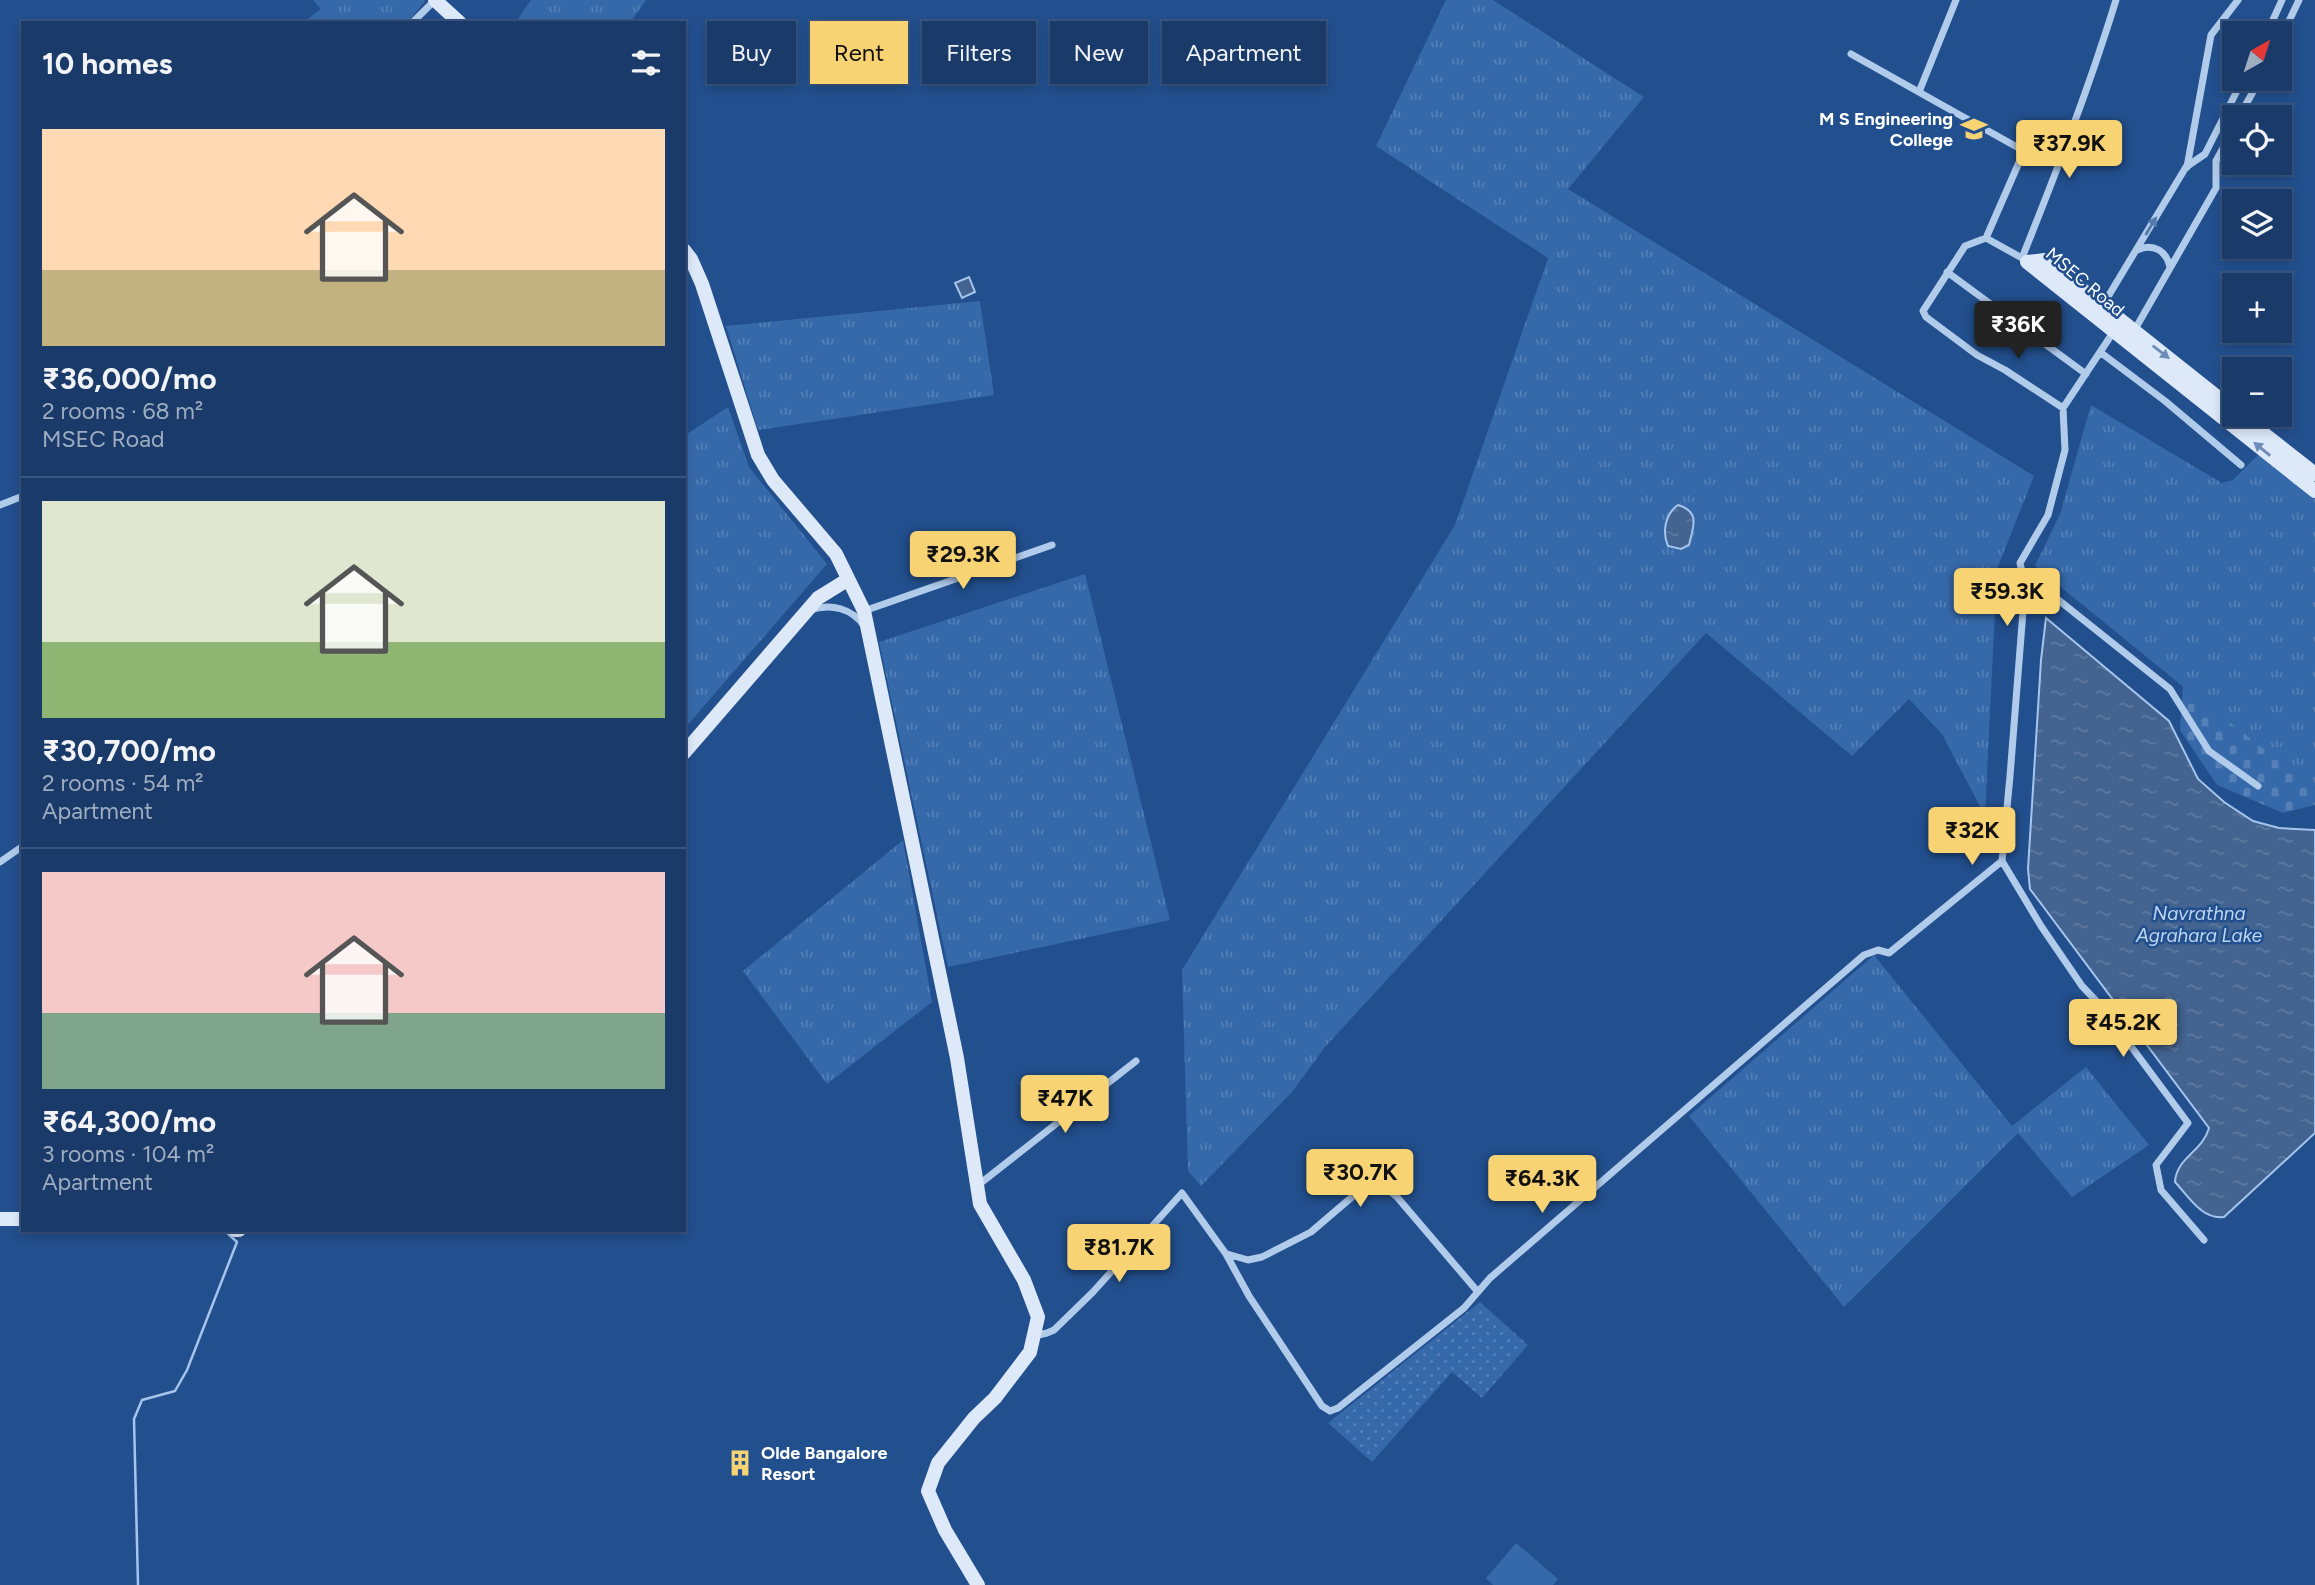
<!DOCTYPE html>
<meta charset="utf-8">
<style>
body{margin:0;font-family:Figtree,sans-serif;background:#234270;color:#f1f3f6;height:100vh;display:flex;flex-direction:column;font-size:26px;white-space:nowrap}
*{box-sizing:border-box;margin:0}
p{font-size:23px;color:#9fadc1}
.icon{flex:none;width:38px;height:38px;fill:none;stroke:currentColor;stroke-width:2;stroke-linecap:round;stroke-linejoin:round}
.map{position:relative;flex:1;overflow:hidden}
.side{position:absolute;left:21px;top:21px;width:665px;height:1211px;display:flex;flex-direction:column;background:#1a3b6a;border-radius:0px;box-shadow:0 4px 10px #0003,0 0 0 2px #38557e}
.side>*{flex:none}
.banner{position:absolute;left:707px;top:21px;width:665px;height:63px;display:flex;gap:14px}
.needle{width:46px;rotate:39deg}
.tools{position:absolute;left:2222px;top:21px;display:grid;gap:14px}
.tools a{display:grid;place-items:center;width:70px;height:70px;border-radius:0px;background:#1a3b6a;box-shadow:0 4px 10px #0003,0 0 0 2px #38557e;font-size:35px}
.price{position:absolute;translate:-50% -60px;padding:0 16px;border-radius:7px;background:#f7d374;color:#111;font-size:23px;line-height:46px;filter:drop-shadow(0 2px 4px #0008)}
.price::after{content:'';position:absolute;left:50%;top:42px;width:21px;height:16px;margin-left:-10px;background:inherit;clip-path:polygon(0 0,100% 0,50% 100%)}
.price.current{background:#222;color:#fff}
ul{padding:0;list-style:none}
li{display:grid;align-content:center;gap:14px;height:371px;padding:0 21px}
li+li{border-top:2px solid #38557e}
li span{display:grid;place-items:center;height:217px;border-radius:0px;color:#555}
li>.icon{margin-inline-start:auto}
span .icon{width:126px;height:126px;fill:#fffc;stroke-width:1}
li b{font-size:30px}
h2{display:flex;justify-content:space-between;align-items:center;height:84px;padding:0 21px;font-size:30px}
.tag{padding:0 24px;border-radius:0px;background:#1a3b6a;box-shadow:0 4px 10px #0003,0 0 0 2px #38557e;font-size:24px;line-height:63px}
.tag.current{background:#f7d374;color:#111}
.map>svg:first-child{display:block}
.grass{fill:url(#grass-tufts)}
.cemetery{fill:url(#cemetery-stones)}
.park{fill:url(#park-dots)}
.garden{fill:#3669aa}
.water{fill:url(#water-ripples);stroke:#a5c5ec;stroke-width:2}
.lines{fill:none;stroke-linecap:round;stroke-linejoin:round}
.stream{stroke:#a5c5ec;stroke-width:2.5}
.street{stroke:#b1cbeb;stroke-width:7}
.secondary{stroke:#dde8f9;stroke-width:14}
.oneway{fill:#547aae}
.oneway2{fill:#6d8cb8}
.labels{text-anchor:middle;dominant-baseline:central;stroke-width:5;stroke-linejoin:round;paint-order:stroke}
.poi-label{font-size:18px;font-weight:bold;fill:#fff;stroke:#224f8d;text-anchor:end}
.street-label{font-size:18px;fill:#fff;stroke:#224f8d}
.water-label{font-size:19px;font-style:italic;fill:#bdd5f2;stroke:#224f8d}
</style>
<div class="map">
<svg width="2315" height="1585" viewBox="0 0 2315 1585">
<defs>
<pattern id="grass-tufts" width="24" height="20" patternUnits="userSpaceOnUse" patternTransform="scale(1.75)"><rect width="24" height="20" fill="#3669aa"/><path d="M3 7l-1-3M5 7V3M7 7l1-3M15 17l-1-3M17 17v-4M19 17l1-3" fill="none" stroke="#5480b7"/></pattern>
<pattern id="cemetery-stones" width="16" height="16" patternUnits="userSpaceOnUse" patternTransform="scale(1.75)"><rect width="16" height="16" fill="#3669aa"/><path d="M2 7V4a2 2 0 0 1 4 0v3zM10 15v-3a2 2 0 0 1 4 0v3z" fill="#5480b7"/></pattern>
<pattern id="park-dots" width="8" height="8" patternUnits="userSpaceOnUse" patternTransform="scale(1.75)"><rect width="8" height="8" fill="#3669aa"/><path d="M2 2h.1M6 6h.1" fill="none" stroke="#5480b7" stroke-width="1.8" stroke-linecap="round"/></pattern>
<pattern id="water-ripples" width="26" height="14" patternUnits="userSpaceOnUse" patternTransform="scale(1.75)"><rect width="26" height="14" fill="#436390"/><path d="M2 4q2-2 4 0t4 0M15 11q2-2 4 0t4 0" fill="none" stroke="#5f7aa1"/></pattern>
</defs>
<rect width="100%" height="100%" fill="#224f8d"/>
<path class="grass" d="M 313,0 L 424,0 L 425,1 L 407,23 L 302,23 L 321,9 Z
M 531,0 L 646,0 L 630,23 L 515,23 Z
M 1446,0 L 1493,0 L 1644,97 L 1568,189 L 2034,476 L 1997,569 L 1985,816 L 1942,734 L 1909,699 L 1852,756 L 1706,633 L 1325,1047 L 1292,1092 L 1201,1186 L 1188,1171 L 1182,970 L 1455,525 L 1548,258 L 1376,146 Z
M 980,301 L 994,395 L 758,430 L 726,326 Z
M 2091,405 L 2222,483 L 2233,480 L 2259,454 L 2315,499 L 2315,789 L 2224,720 L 2035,566 L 2060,514 Z
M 728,407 L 749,467 L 827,564 L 684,729 L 684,436 Z
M 1085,574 L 1170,920 L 948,967 L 879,642 Z
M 903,840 L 932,1002 L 827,1084 L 743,971 Z
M 1874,955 L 2012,1126 L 2086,1067 L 2149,1145 L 2072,1197 L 2018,1133 L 1844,1307 L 1689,1116 Z"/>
<path class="cemetery" d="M 2183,686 L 2315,789 L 2315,805 L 2283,813 L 2217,785 L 2180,730 Z"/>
<path class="park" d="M 1480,1302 L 1528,1345 L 1482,1398 L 1452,1372 L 1372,1462 L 1328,1423 Z"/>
<path class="garden" d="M 1516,1543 L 1558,1579 L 1553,1585 L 1493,1585 L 1486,1578 Z"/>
<path class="water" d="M 969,277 L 975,292 L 962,298 L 955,283 Z
M 1678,505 C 1701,512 1693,527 1689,545 L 1681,549 L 1668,546 C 1662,532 1665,514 1678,505 Z
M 2046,618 L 2169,721 L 2198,779 L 2224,802 L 2253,821 L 2279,828 L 2315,830 L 2315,1133 L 2224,1217 C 2202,1220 2189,1197 2175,1182 C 2176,1158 2203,1151 2209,1128 L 2030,889 L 2028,869 L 2041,660 Z"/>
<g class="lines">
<path class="stream" d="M 138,1585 L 134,1419 L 142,1400 L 175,1391 L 187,1370 L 237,1242 L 224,1230"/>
<path class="street" d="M 412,23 L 435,0
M 2267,33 L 2282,0
M 2280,40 L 2299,0
M 1851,54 L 2024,151 L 1986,238
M 1919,92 L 1956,0
M 2239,117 L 2260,79
M 2187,167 L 2211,35 L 2238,0
M 2137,250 C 2153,243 2166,250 2170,267
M 1947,272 L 2086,374
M 2103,305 L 2186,167 L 2205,154 L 2243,79
M 2114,331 L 2063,408 L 2005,370 L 1977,355 L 1926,317 L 1923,311 L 1965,246 L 1986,238 L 2022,258 C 2056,173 2089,88 2116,0
M 2134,331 L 2216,188 L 2216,161 L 2235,126
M 2100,352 L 2165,401 L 2241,465
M 0,505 L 23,496
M 2023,577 L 2051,594 L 2170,689 L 2209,751 L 2258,786
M 810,610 C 831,603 852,608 865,627
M 864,611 L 1052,545
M 2002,861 L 2041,926 L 2082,986 L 2101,1006 L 2188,1123 L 2156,1165 L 2161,1190 L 2204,1240
M 0,862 L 23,846
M 977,1186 L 1136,1061
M 1227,1254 L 1248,1260 L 1262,1257 L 1311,1232 L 1359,1191 C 1374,1181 1384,1185 1397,1197 L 1478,1292
M 1034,1336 L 1047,1333 L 1054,1330 L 1093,1292 L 1182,1193 L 1226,1254 L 1249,1296 L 1322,1406 L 1330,1411 L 1338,1408 L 1464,1308 L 1490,1278 L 1864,955 L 1878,950 L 1889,953 L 2002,861 L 2010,776 L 2025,586 L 2020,563 L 2048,515 L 2065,450 L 2063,408"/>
<path class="secondary" d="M 435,0 L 460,23
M 684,250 L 691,259 L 702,284 L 758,455 L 773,480 L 836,554 L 864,611 L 957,1058 L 980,1204 L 1024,1280 L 1038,1317 L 1030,1352 L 995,1398 L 974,1418 L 938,1463 L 928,1491 L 945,1530 L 978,1585
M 2027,262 L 2315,491
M 2027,262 L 2045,260 L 2235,411
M 2240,415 L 2315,474
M 684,753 L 818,598 L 847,580
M 0,1219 L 23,1219
M 235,1230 L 239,1230"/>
</g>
<defs><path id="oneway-solid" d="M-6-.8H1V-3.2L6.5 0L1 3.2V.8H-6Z" transform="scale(1.75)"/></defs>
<use class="oneway" href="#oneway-solid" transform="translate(2151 226) rotate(-59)"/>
<g class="oneway2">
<use href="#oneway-solid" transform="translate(2161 352) rotate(38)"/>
<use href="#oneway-solid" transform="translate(2262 449) rotate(-141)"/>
</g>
<defs>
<g id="university-bare" transform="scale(2.1)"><path d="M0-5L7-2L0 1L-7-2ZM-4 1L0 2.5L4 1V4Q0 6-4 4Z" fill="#f7d374" stroke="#224f8d" stroke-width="2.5" paint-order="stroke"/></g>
<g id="building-bare" transform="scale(2.1)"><path d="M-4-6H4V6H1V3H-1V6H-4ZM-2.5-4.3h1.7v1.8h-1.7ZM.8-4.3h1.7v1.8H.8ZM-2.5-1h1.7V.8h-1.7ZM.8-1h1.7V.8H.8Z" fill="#f7d374" stroke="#224f8d" stroke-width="2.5" paint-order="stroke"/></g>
</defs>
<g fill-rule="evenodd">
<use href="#university-bare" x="1974" y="129"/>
<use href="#building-bare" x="740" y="1463"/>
</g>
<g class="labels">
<g class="poi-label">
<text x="1953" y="119">M S Engineering<tspan x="1953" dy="21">College</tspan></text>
<text x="761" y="1453" text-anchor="start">Olde Bangalore<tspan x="761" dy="21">Resort</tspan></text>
</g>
<g class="street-label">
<text transform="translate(2085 282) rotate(40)">MSEC Road</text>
</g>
<g class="water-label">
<text x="2199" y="913">Navrathna<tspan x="2199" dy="22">Agrahara Lake</tspan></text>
</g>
</g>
</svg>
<div class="tools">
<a><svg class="needle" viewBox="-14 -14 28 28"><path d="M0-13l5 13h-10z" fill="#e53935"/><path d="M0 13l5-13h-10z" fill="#9fadc1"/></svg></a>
<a><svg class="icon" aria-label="locate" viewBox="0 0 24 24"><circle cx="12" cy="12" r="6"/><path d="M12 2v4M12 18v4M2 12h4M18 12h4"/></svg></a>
<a><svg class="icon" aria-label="layers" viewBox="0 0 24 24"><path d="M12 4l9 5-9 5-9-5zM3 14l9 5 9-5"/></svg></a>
<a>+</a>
<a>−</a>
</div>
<b class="price" style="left:2069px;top:180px">₹37.9K</b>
<b class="price current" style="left:2018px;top:361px">₹36K</b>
<b class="price" style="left:963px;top:591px">₹29.3K</b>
<b class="price" style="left:2007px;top:628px">₹59.3K</b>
<b class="price" style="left:1972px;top:867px">₹32K</b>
<b class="price" style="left:2123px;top:1059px">₹45.2K</b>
<b class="price" style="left:1065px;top:1135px">₹47K</b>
<b class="price" style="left:1360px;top:1209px">₹30.7K</b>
<b class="price" style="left:1542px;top:1215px">₹64.3K</b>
<b class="price" style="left:1119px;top:1284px">₹81.7K</b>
<div class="banner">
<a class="tag">Buy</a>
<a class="tag current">Rent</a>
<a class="tag">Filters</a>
<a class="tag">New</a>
<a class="tag">Apartment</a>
</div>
<section class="side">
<h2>10 homes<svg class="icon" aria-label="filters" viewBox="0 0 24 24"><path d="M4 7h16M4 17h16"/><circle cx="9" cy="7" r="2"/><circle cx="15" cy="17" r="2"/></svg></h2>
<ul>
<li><span style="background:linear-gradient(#ffd9b3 65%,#c2b280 0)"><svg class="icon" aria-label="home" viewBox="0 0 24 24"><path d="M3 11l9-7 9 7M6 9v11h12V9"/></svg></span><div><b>₹36,000/mo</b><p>2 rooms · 68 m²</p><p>MSEC Road</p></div></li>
<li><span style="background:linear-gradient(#dfe7d0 65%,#8fb573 0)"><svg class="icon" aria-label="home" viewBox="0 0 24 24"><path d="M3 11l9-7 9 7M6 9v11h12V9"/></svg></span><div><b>₹30,700/mo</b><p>2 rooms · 54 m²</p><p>Apartment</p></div></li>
<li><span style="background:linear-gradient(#f6c9c9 65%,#7fa58c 0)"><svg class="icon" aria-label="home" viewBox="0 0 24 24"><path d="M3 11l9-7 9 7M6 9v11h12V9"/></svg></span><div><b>₹64,300/mo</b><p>3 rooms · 104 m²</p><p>Apartment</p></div></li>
</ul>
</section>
</div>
